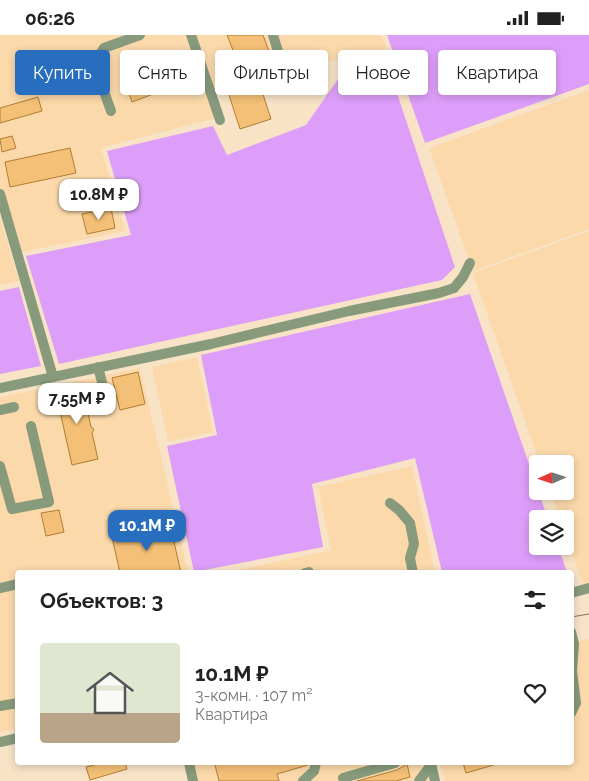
<!DOCTYPE html>
<html lang="ru">
<meta charset="utf-8">
<style>
body{margin:0;font-family:Raleway,sans-serif;background:#f2f2f2;color:#222;height:100vh;display:flex;flex-direction:column;font-size:19px;white-space:nowrap}
*{box-sizing:border-box;margin:0}
p{font-size:16px;color:#767676}
.icon{flex:none;width:28px;height:28px;fill:none;stroke:currentColor;stroke-width:2;stroke-linecap:round;stroke-linejoin:round}
.map{position:relative;flex:1;overflow:hidden}
.sheet{position:absolute;left:15px;top:535px;width:559px;height:195px;display:flex;flex-direction:column;background:#fff;border-radius:5px;box-shadow:0 2px 8px #0003}
.sheet>*{flex:none}
.hud{position:absolute;left:15px;top:15px;width:560px;height:45px;display:flex;gap:10px}
.needle{width:32px;rotate:267deg}
.buttons{position:absolute;left:529px;top:420px;display:grid;gap:10px}
.buttons a{display:grid;place-items:center;width:45px;height:45px;border-radius:5px;background:#fff;box-shadow:0 2px 8px #0003;font-size:25px}
.price{position:absolute;translate:-50% -42px;padding:0 11px;border-radius:10px;background:#fff;color:#222;font-size:16px;line-height:32px;filter:drop-shadow(0 1px 2px #0008)}
.price::after{content:'';position:absolute;left:50%;top:30px;width:15px;height:11px;margin-left:-8px;background:inherit;clip-path:polygon(0 0,100% 0,50% 100%)}
.price.current{background:#286ebf;color:#fff}
ul{padding:0;list-style:none}
li{display:flex;align-items:center;gap:15px;height:125px;padding:0 25px}
li+li{border-top:1px solid #e0e0e0}
li span{display:grid;place-items:center;flex:none;width:140px;height:100px;border-radius:5px;color:#555}
li>.icon{margin-inline-start:auto}
span .icon{width:60px;height:60px;fill:#fffc;stroke-width:1}
li b{font-size:21px}
h2{display:flex;justify-content:space-between;align-items:center;height:60px;padding:0 25px;font-size:21px}
.chip{padding:0 18px;border-radius:5px;background:#fff;box-shadow:0 2px 8px #0003;font-size:18px;line-height:45px}
.chip.current{background:#286ebf;color:#fff}
.status{display:flex;justify-content:space-between;align-items:center;height:35px;padding:0 25px;background:#fff;direction:ltr}
.status svg{height:14px;fill:currentColor}
.map>svg:first-child{display:block}
.built{fill:#fbd9aa}
.green{fill:#dd9ef9}
.building{fill:#f4c077;stroke:#af7e33}
.lines{fill:none;stroke-linecap:round;stroke-linejoin:round}
.minor{stroke:#879a7c;stroke-width:10}
.tram{stroke:#867460;stroke-width:1}
</style>
<div class="status"><b>06:26</b><svg viewBox="0 0 49 12"><path d="M0 12V9h3v3zM5 12V6h3v6zM10 12V3h3v9zM15 12V0h3v12zM26 1h20v11H26zM47 4h2v5h-2z"/></svg></div>
<div class="map">
<svg width="589" height="746" viewBox="0 0 589 746">
<rect width="100%" height="100%" fill="#f8e3c7"/>
<path class="built" d="M 0,0 L 185,0 L 216,83 L 101,113 L 125,196 L 22,217 L 6,164 L 0,163 Z
M 195,0 L 381,0 L 387,14 L 213,51 Z
M 589,55 L 589,194 L 473,236 L 429,113 Z
M 0,183 L 19,246 L 0,250 Z
M 589,196 L 589,548 L 583,549 L 565,498 L 565,484 L 560,484 L 550,456 L 565,456 L 565,429 L 540,429 L 473,238 Z
M 197,322 L 213,397 L 168,407 L 152,332 Z
M 140,333 L 188,537 L 18,538 L 17,694 L 0,697 L 0,362 Z
M 412,431 L 435,537 L 225,538 L 331,515 L 318,452 Z
M 589,604 L 589,746 L 445,746 L 440,728 L 571,728 L 571,608 Z
M 194,728 L 423,728 L 422,735 L 429,740 L 430,746 L 198,746 Z"/>
<path class="green" d="M 387,0 L 589,0 L 589,49 L 425,108 Z
M 385,22 L 455,232 L 442,245 L 59,329 L 26,221 L 131,200 L 107,116 L 213,91 L 227,120 L 306,90 L 350,27 Z
M 19,252 L 41,331 L 0,339 L 0,256 Z
M 470,259 L 548,484 L 538,484 L 538,511 L 558,511 L 567,537 L 442,537 L 415,423 L 312,449 L 323,512 L 194,537 L 167,411 L 217,400 L 201,320 Z"/>
<path class="building" d="M 227,0 L 263,0 L 271,22 L 240,33 Z
M 178,22 L 188,46 L 132,67 L 123,42 Z
M 259,47 L 271,84 L 240,94 L 228,57 Z
M 38,62 L 42,76 L 0,88 L 0,73 Z
M 12,101 L 16,113 L 2,117 L 0,104 Z
M 70,113 L 76,138 L 10,152 L 5,127 Z
M 111,173 L 115,193 L 87,199 L 82,179 Z
M 138,337 L 145,369 L 120,375 L 112,343 Z
M 77,350 L 80,361 L 84,360 L 91,392 L 94,394 L 92,398 L 98,424 L 72,430 L 55,354 Z
M 59,475 L 64,497 L 46,501 L 41,478 Z
M 170,489 L 181,538 L 120,538 L 112,502 Z
M 102,728 L 125,728 L 127,734 L 90,745 L 86,732 Z
M 223,728 L 309,728 L 308,730 L 277,739 L 279,746 L 219,746 L 215,730 Z
M 463,728 L 496,728 L 497,729 L 466,738 Z
M 407,729 L 410,742 L 396,746 L 357,746 L 397,735 Z"/>
<g class="lines">
<path class="minor" d="M 191,0 L 220,85
M 273,0 L 280,23
M 111,76 L 94,29 L 104,13 L 140,0
M 0,159 L 53,342
M 98,332 L 103,351
M 0,353 L 211,309 L 349,276 L 439,258 L 454,253 L 463,242 L 470,228
M 0,375 L 14,372
M 0,431 L 12,474 L 49,467 L 31,391
M 390,468 L 399,475 L 410,488 L 414,509 L 410,523 L 413,538
M 305,538 L 309,537
M 0,553 L 18,549
M 571,558 L 589,553
M 571,597 L 574,609 L 572,636 L 576,668 L 571,678
M 0,671 L 18,668
M 0,707 L 18,703
M 189,728 L 193,746
M 431,728 L 435,746
M 343,743 L 395,728
M 303,746 L 314,736 L 316,728
M 419,746 L 431,730"/>
<path class="tram" d="M 571,582 L 589,579"/>
</g>
</svg>
<div class="buttons">
<a><svg class="needle" viewBox="-14 -14 28 28"><path d="M0-13l5 13h-10z" fill="#e53935"/><path d="M0 13l5-13h-10z" fill="#767676"/></svg></a>
<a><svg class="icon" aria-label="layers" viewBox="0 0 24 24"><path d="M12 4l9 5-9 5-9-5zM3 14l9 5 9-5"/></svg></a>
</div>
<b class="price" style="left:99px;top:186px">10.8M ₽</b>
<b class="price" style="left:77px;top:390px">7.55M ₽</b>
<b class="price current" style="left:147px;top:517px">10.1M ₽</b>
<div class="hud">
<a class="chip current">Купить</a>
<a class="chip">Снять</a>
<a class="chip">Фильтры</a>
<a class="chip">Новое</a>
<a class="chip">Квартира</a>
</div>
<section class="sheet">
<h2>Объектов: 3<svg class="icon" aria-label="filters" viewBox="0 0 24 24"><path d="M4 7h16M4 17h16"/><circle cx="9" cy="7" r="2"/><circle cx="15" cy="17" r="2"/></svg></h2>
<ul>
<li><span style="background:linear-gradient(#dfe7d0 70%,#b9a48a 0)"><svg class="icon" aria-label="home" viewBox="0 0 24 24"><path d="M3 11l9-7 9 7M6 9v11h12V9"/></svg></span><div><b>10.1M ₽</b><p>3-комн. · 107 m²</p><p>Квартира</p></div><svg class="icon" aria-label="heart" viewBox="0 0 24 24"><path d="M12 20l-8-8c-3-5 5-10 8-4 3-6 11-1 8 4z"/></svg></li>
</ul>
</section>
</div>
